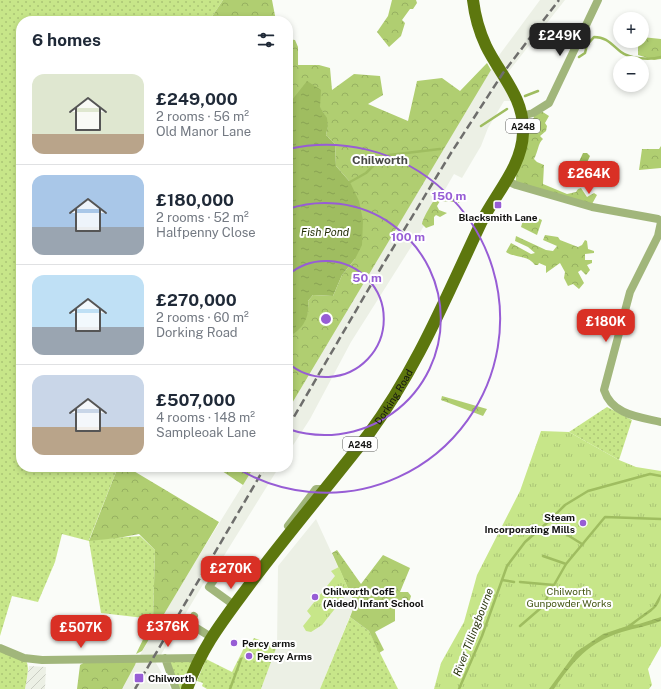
<!DOCTYPE html>
<meta charset="utf-8">
<style>
body{margin:0;font-family:"Public Sans",sans-serif;background:#f2f2f3;color:#1f2937;height:100vh;display:flex;flex-direction:column;font-size:15px;white-space:nowrap}
*{box-sizing:border-box;margin:0}
p{font-size:13px;color:#747a83}
.icon{flex:none;width:22px;height:22px;fill:none;stroke:currentColor;stroke-width:2;stroke-linecap:round;stroke-linejoin:round}
.map{position:relative;flex:1;overflow:hidden}
.drawer{position:absolute;left:16px;top:16px;width:277px;height:456px;display:flex;flex-direction:column;background:#fff;border-radius:16px;box-shadow:0 2px 6px #0003}
.drawer>*{flex:none}
.controls{position:absolute;left:613px;top:12px;display:grid;gap:8px}
.controls a{display:grid;place-items:center;width:36px;height:36px;border-radius:50%;background:#fff;box-shadow:0 2px 6px #0003;font-size:20px}
.price{position:absolute;translate:-50% -34px;padding:0 9px;border-radius:8px;background:#d93025;color:#fff;font-size:13px;line-height:26px;filter:drop-shadow(0 1px 2px #0008)}
.price::after{content:'';position:absolute;left:50%;top:24px;width:12px;height:9px;margin-left:-6px;background:inherit;clip-path:polygon(0 0,100% 0,50% 100%)}
.price.current{background:#222;color:#fff}
ul{padding:0;list-style:none}
li{display:flex;align-items:center;gap:12px;height:100px;padding:0 16px}
li+li{border-top:1px solid #e0e1e3}
li span{display:grid;place-items:center;flex:none;width:112px;height:80px;border-radius:12px;color:#555}
li>.icon{margin-inline-start:auto}
span .icon{width:48px;height:48px;fill:#fffc;stroke-width:1}
li b{font-size:17px}
h2{display:flex;justify-content:space-between;align-items:center;height:48px;padding:0 16px;font-size:17px}
.map>svg:first-child{display:block}
.built{fill:#ecf0e5}
.industrial{fill:url(#industrial-furrows)}
.grass{fill:url(#grass-dots)}
.forest{fill:url(#forest-crowns)}
.park{fill:url(#park-tufts)}
.water{fill:url(#water-ripples)}
.lines{fill:none;stroke-linecap:round;stroke-linejoin:round}
.stream{stroke:#9fbd60;stroke-width:2.5}
.street{stroke:#a1b67b;stroke-width:8}
.primary{stroke:#5d770e;stroke-width:12}
.rail{stroke:#6e6e6c;stroke-width:2.5;stroke-dasharray:8 4;stroke-linecap:butt}
.ring{fill:none;stroke:#975dd5;stroke-width:2}
.poi-dot{fill:#975dd5;stroke:#fff;stroke-width:1.5}
.labels{text-anchor:middle;dominant-baseline:central;stroke-width:4;stroke-linejoin:round;paint-order:stroke}
.shield{fill:#fff;stroke:#5a5a59;stroke-width:1}
.shield-label{font-size:9px;font-weight:bold;fill:#131312}
.poi-label{font-size:10px;font-weight:bold;fill:#131312;stroke:#fff;text-anchor:start}
.street-label{font-size:10px;fill:#131312;stroke:#fff}
.park-label{font-size:10px;fill:#465816;stroke:#fff}
.water-label{font-size:11px;font-style:italic;fill:#263109;stroke:#fff}
.quarter-label{font-size:12px;font-weight:bold;fill:#484946;stroke:#fff}
.centre{fill:#975dd5;stroke:#fff;stroke-width:2}
.ring-label{font-size:12px;text-anchor:middle;font-weight:bold;fill:#975dd5;stroke:#fff;stroke-width:4;stroke-linejoin:round;paint-order:stroke}
</style>
<div class="map">
<svg width="661" height="689" viewBox="0 0 661 689">
<defs>
<pattern id="industrial-furrows" width="10" height="10" patternUnits="userSpaceOnUse"><rect width="10" height="10" fill="#ecf0e5"/><path d="M-1 1l2-2M0 10L10 0M9 11l2-2" fill="none" stroke="#cacdc3"/></pattern>
<pattern id="grass-dots" width="8" height="8" patternUnits="userSpaceOnUse"><rect width="8" height="8" fill="#c7e689"/><path d="M2 2h.1M6 6h.1" fill="none" stroke="#aac475" stroke-width="1.8" stroke-linecap="round"/></pattern>
<pattern id="forest-crowns" width="20" height="18" patternUnits="userSpaceOnUse"><rect width="20" height="18" fill="#b0ce71"/><path d="M2 6a3 3 0 1 1 6 0M12 15a3 3 0 1 1 6 0" fill="none" stroke="#96b061"/></pattern>
<pattern id="park-tufts" width="24" height="20" patternUnits="userSpaceOnUse"><rect width="24" height="20" fill="#c7e689"/><path d="M3 7l-1-3M5 7V3M7 7l1-3M15 17l-1-3M17 17v-4M19 17l1-3" fill="none" stroke="#aac475"/></pattern>
<pattern id="water-ripples" width="26" height="14" patternUnits="userSpaceOnUse"><rect width="26" height="14" fill="#9fbd60"/><path d="M2 4q2-2 4 0t4 0M15 11q2-2 4 0t4 0" fill="none" stroke="#88a252"/></pattern>
</defs>
<rect width="100%" height="100%" fill="#fafcf8"/>
<path class="built" d="M 540,0 L 565,0 L 505,76 L 513,101 L 504,101 L 488,128 L 481,146 L 462,178 L 454,174 L 418,236 L 351,342 L 310,419 L 288,453 L 288,410 L 500,54 Z
M 254,467 L 279,467 L 217,567 L 214,566 L 156,663 L 171,689 L 116,689 L 136,662 L 184,580 Z
M 316,519 L 355,604 L 320,689 L 261,689 L 277,646 L 278,566 Z"/>
<path class="industrial" d="M 29,666 L 46,667 L 45,689 L 25,689 Z"/>
<path class="grass" d="M 0,0 L 223,0 L 209,21 L 21,21 L 21,467 L 118,467 L 89,540 L 140,536 L 155,550 L 153,619 L 101,613 L 89,541 L 62,534 L 55,562 L 38,602 L 12,596 L 0,636 Z
M 607,407 L 632,420 L 619,460 L 569,432 Z
M 350,617 L 369,631 L 398,689 L 320,689 Z
M 254,638 L 277,646 L 261,689 L 207,689 L 202,686 L 203,683 L 197,681 L 206,659 L 232,672 L 247,642 L 251,643 Z
M 0,648 C 30,660 31,656 25,689 L 0,689 Z
M 198,658 L 187,689 L 176,689 L 166,661 Z"/>
<path class="forest" d="M 223,0 L 272,0 L 276,21 L 209,21 Z
M 392,0 L 416,0 L 417,3 L 413,9 L 410,9 L 402,20 L 405,23 L 401,36 L 389,47 L 377,32 L 388,16 Z
M 642,37 L 661,39 L 661,59 L 654,60 L 638,55 L 638,41 L 642,41 Z
M 288,39 L 295,40 L 298,47 L 298,65 L 319,65 L 330,68 L 332,90 L 354,74 L 380,76 L 383,95 L 368,104 L 408,121 L 417,81 L 442,78 L 460,91 L 487,63 L 491,70 L 288,410 L 288,337 C 301,331 310,315 308,301 L 313,295 L 333,296 L 342,275 L 355,259 L 350,182 L 336,166 L 335,144 L 326,135 C 329,123 327,117 320,108 L 290,103 L 288,105 Z
M 538,109 L 549,116 L 545,123 L 547,126 L 546,131 L 540,136 L 543,139 C 538,143 538,152 534,159 L 537,162 L 544,165 L 543,184 L 567,194 L 576,192 L 578,189 L 581,188 L 587,197 L 594,193 L 597,195 L 592,204 L 516,183 L 516,171 L 528,128 L 534,117 L 533,114 Z
M 661,146 L 661,168 L 639,170 L 642,149 L 659,149 Z
M 441,191 L 461,198 L 459,203 L 456,201 L 454,202 L 440,201 L 437,206 L 439,210 L 447,213 L 440,217 L 436,215 L 434,217 L 434,225 L 426,228 L 422,224 C 423,217 437,194 441,191 Z
M 529,214 L 542,220 L 537,235 L 521,227 L 524,217 Z
M 545,235 L 558,237 L 560,240 L 578,247 L 582,245 L 585,240 L 587,241 L 588,249 L 594,251 L 594,253 L 585,254 L 585,260 L 592,260 L 592,263 L 587,265 L 590,270 L 586,275 L 581,270 L 578,272 L 584,283 L 579,289 L 573,284 L 568,286 L 564,278 L 565,272 L 560,263 L 546,273 L 546,266 L 539,263 L 538,265 L 535,265 C 528,255 515,258 506,252 L 511,243 L 531,254 L 535,253 L 528,247 L 515,241 L 516,236 L 546,250 L 553,251 L 557,246 L 543,240 Z
M 442,396 L 487,409 L 483,416 L 441,400 Z
M 118,467 L 127,467 L 219,522 L 142,651 L 136,654 L 153,619 L 155,550 L 139,534 L 118,538 L 89,541 Z
M 216,467 L 254,467 L 243,485 Z
M 337,550 L 361,584 L 383,555 L 410,568 L 400,592 L 408,592 L 411,596 L 408,606 L 395,608 L 395,621 L 375,632 L 384,650 L 379,653 L 369,631 L 350,617 L 355,604 L 332,553 Z
M 138,657 L 135,665 L 122,689 L 77,689 L 80,665 L 90,659 Z"/>
<path class="park" d="M 541,431 L 569,432 L 619,460 L 636,467 L 661,471 L 661,646 L 648,669 L 652,685 L 649,689 L 434,689 L 441,663 L 464,622 L 477,575 L 520,491 Z
M 339,567 L 349,591 L 322,625 L 311,632 L 306,631 L 303,626 L 311,616 L 307,611 L 335,576 L 331,571 Z"/>
<path class="water" d="M 307,81 L 321,90 L 320,107 L 327,118 L 328,126 L 326,135 L 335,144 L 336,166 L 350,182 L 359,201 L 363,220 L 362,245 L 355,259 L 342,275 L 333,296 L 313,295 L 308,301 C 310,317 303,330 288,337 L 288,105 Z
M 583,153 L 587,153 L 590,156 L 584,169 L 577,166 Z
M 661,593 C 661,610 644,615 633,625 L 639,624 L 661,617 L 661,621 C 648,626 635,628 622,632 C 589,642 573,661 554,689 L 549,689 L 576,652 L 603,634 L 627,626 L 653,607 Z"/>
<g class="lines">
<path class="stream" d="M 579,57 L 585,53 L 587,45 L 594,37 C 607,37 611,44 621,52 C 630,59 650,60 661,57
M 525,96 L 538,91
M 481,126 L 507,109
M 350,182 L 366,173 L 378,161 L 389,155 L 440,149
M 561,531 L 582,544
M 543,556 L 566,564
M 502,580 L 514,582
M 520,582 L 554,585 L 566,564 L 605,517 L 661,519
M 520,626 L 542,607 L 554,585
M 230,689 L 241,659
M 459,689 L 482,636 L 507,566 L 525,542 L 548,522 L 565,505 L 588,491 L 650,474 L 661,476"/>
<path class="street" d="M 522,116 L 533,113 L 549,103 L 598,0
M 505,180 L 516,185 L 592,207 L 658,219 L 661,222
M 661,222 L 658,236 L 630,292 L 604,390 C 612,415 639,417 661,422
M 288,526 L 316,489 L 325,489
M 214,580 L 209,587 L 234,605
M 194,616 L 190,624 L 211,637
M 184,634 L 190,624
M 0,648 L 24,658 L 42,660 L 198,658
M 165,658 L 176,689"/>
<path class="primary" id="s1" d="M 187,689 C 202,645 226,617 253,580 C 290,531 330,484 368,435 C 417,369 446,297 481,223 C 495,194 522,167 523,133 C 525,98 500,75 486,46 C 479,31 475,17 473,0"/>
<path class="rail" d="M 288,427 L 382,266 L 451,153 L 503,73 L 559,0
M 135,689 L 265,467"/>
</g>
<g class="ring">
<path d="M288 275A58 58 0 1 1 288 363"/>
<path d="M288 209A116 116 0 1 1 288 429"/>
<path d="M288 149A174 174 0 1 1 235 467"/>
</g>
<g class="poi-dot">
<rect x="494" y="201" width="8" height="8" rx="2"/>
<circle cx="583" cy="523" r="4"/>
<circle cx="315" cy="597" r="4"/>
<circle cx="234" cy="643" r="4"/>
<circle cx="249" cy="656" r="4"/>
<rect x="134" y="673" width="10" height="10" rx="2"/>
</g>
<g class="labels">
<g class="shield">
<rect x="506" y="119" width="34" height="14" rx="3"/>
<rect x="343" y="437" width="34" height="14" rx="3"/>
</g>
<g class="shield-label">
<text x="523" y="126">A248</text>
<text x="360" y="444">A248</text>
</g>
<g class="poi-label">
<text x="498" y="217" text-anchor="middle">Blacksmith Lane</text>
<text x="575" y="517" text-anchor="end">Steam<tspan x="575" dy="12">Incorporating Mills</tspan></text>
<text x="323" y="591">Chilworth CofE<tspan x="323" dy="12">(Aided) Infant School</tspan></text>
<text x="242" y="643">Percy arms</text>
<text x="257" y="656">Percy Arms</text>
<text x="148" y="678">Chilworth</text>
</g>
<g class="street-label">
<text stroke="none"><textPath href="#s1" startOffset="359">Dorking Road</textPath></text>
</g>
<g class="park-label">
<text x="569" y="591">Chilworth<tspan x="569" dy="12">Gunpowder Works</tspan></text>
</g>
<g class="water-label">
<text x="325" y="232">Fish Pond</text>
<text transform="translate(473 632) rotate(-69)">River Tillingbourne</text>
</g>
<g class="quarter-label">
<text x="380" y="160">Chilworth</text>
</g>
</g>
<circle cx="326" cy="319" r="6" class="centre"/>
<g class="ring-label">
<text x="449" y="200">150 m</text>
<text x="408" y="241">100 m</text>
<text x="367" y="282">50 m</text>
</g>
</svg>
<div class="controls">
<a>+</a>
<a>−</a>
</div>
<b class="price current" style="left:560px;top:57px">£249K</b>
<b class="price" style="left:589px;top:195px">£264K</b>
<b class="price" style="left:606px;top:343px">£180K</b>
<b class="price" style="left:231px;top:590px">£270K</b>
<b class="price" style="left:168px;top:648px">£376K</b>
<b class="price" style="left:81px;top:649px">£507K</b>
<section class="drawer">
<h2>6 homes<svg class="icon" aria-label="filters" viewBox="0 0 24 24"><path d="M4 7h16M4 17h16"/><circle cx="9" cy="7" r="2"/><circle cx="15" cy="17" r="2"/></svg></h2>
<ul>
<li><span style="background:linear-gradient(#dfe7d0 75%,#b9a48a 0)"><svg class="icon" aria-label="home" viewBox="0 0 24 24"><path d="M3 11l9-7 9 7M6 9v11h12V9"/></svg></span><div><b>£249,000</b><p>2 rooms · 56 m²</p><p>Old Manor Lane</p></div></li>
<li><span style="background:linear-gradient(#a9c7e8 65%,#9aa5b1 0)"><svg class="icon" aria-label="home" viewBox="0 0 24 24"><path d="M3 11l9-7 9 7M6 9v11h12V9"/></svg></span><div><b>£180,000</b><p>2 rooms · 52 m²</p><p>Halfpenny Close</p></div></li>
<li><span style="background:linear-gradient(#bfe0f5 65%,#9aa5b1 0)"><svg class="icon" aria-label="home" viewBox="0 0 24 24"><path d="M3 11l9-7 9 7M6 9v11h12V9"/></svg></span><div><b>£270,000</b><p>2 rooms · 60 m²</p><p>Dorking Road</p></div></li>
<li><span style="background:linear-gradient(#c9d6e8 65%,#b9a48a 0)"><svg class="icon" aria-label="home" viewBox="0 0 24 24"><path d="M3 11l9-7 9 7M6 9v11h12V9"/></svg></span><div><b>£507,000</b><p>4 rooms · 148 m²</p><p>Sampleoak Lane</p></div></li>
</ul>
</section>
</div>
